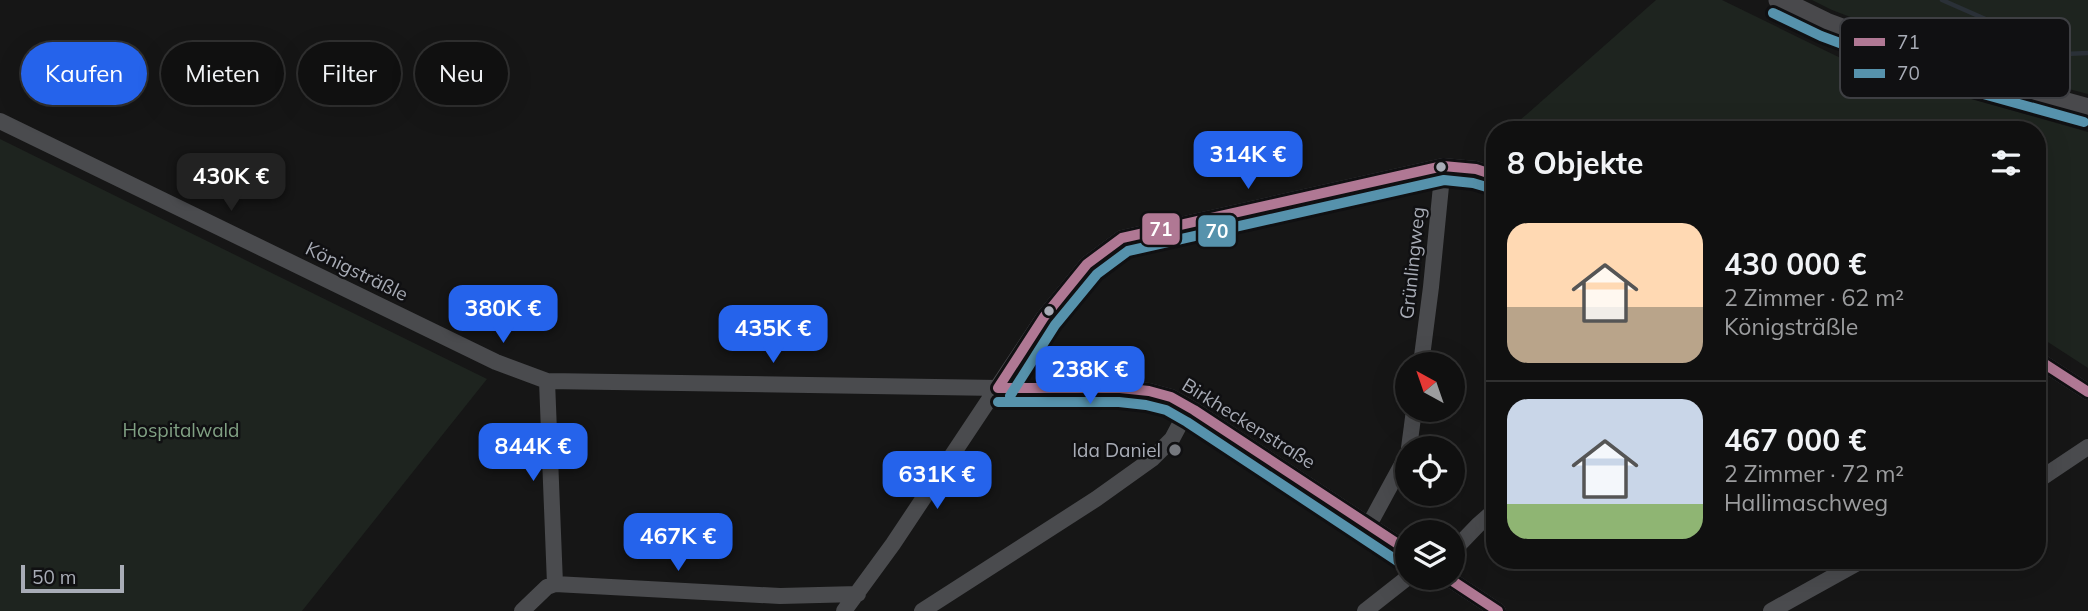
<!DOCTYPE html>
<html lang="de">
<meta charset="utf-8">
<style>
body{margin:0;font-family:Mulish,sans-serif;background:#1e1e1e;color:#f1f3f6;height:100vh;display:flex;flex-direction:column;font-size:26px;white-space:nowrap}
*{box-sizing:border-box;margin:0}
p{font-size:23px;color:#9c9d9f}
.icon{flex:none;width:38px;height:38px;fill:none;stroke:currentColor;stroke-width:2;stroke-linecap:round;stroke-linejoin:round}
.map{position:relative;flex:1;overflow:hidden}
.sheet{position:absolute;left:1486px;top:121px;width:560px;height:448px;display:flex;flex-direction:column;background:#101010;border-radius:28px;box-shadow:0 7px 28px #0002,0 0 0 2px #303030}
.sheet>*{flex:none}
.top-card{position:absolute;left:21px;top:42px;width:665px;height:63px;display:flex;gap:14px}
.needle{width:46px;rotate:320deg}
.fabs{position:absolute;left:1395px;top:352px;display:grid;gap:14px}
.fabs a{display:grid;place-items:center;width:70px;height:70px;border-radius:50%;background:#101010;box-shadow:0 7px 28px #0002,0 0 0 2px #303030;font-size:35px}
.scale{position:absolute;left:21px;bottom:18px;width:103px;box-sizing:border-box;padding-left:7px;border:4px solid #a8acb6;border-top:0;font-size:19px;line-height:24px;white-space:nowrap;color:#a8acb6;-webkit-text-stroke:5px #101012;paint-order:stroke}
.price{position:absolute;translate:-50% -60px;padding:0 16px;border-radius:14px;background:#2563eb;color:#fff;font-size:23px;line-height:46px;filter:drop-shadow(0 2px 4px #0008)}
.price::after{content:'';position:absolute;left:50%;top:42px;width:21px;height:16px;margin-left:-10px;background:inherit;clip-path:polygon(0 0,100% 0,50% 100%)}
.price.current{background:#222;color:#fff}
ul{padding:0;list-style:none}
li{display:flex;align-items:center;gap:21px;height:175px;padding:0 21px}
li+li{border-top:2px solid #303030}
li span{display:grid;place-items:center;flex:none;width:196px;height:140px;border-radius:21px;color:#555}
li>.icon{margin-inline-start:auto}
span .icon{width:84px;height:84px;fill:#fffc;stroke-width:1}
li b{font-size:30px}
h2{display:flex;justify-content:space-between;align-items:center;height:84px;padding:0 21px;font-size:30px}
.pill{padding:0 24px;border-radius:32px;background:#101010;box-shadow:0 7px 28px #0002,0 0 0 2px #303030;font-size:24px;line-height:63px}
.pill.current{background:#2563eb;color:#fff}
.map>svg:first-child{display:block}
.green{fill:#1e241f}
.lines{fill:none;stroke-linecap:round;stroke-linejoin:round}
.stream{stroke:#2a3037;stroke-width:4.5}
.minor{stroke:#4a4b4e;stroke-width:16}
.secondary{stroke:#49494c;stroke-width:21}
.bus-1-casing{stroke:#101012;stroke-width:16}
.bus-2-casing{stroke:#101012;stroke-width:16}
.bus-1{stroke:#b07894;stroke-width:10}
.bus-2{stroke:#5692ac;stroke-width:10}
.bus-dot{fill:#a8acb6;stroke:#101012;stroke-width:2.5}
.poi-dot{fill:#75787e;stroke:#101012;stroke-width:2.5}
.labels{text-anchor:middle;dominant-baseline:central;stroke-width:5;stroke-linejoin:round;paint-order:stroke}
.street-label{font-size:19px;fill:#a8acb6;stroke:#101012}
.park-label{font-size:19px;fill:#80a083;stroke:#101012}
.poi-label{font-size:19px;fill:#a8acb6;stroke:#101012;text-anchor:end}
.key{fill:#101012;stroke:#3e3f43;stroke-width:2}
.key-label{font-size:19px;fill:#a8acb6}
.line-badge{stroke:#101012;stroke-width:2.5}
.badge-label{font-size:19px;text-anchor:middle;font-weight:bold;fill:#fff}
</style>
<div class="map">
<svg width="2088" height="611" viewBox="0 0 2088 611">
<rect width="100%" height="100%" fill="#161616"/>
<path class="green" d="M 1656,0 L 1722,0 L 1857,66 L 2088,132 L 2088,368 L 2037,335 L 2037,130 L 1510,129 Z
M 1812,0 L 2088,0 L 2088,94 L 1973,64 L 1832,10 Z
M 0,139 L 487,379 L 302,611 L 0,611 Z"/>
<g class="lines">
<path class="stream" d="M 1942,0 L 2065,54 L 2088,53"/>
<path class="minor" d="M 0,121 L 496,362 L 547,381 L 998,388 L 1120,388 L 1149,391 L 1171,397 L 1194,410 L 1407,550
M 2037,359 L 2088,392
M 1421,364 L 1431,287 L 1443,166
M 547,381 L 555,584
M 1409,448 L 1414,410
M 2037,481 L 2088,447
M 1369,525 L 1407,455
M 1452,552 L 1478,525 L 1494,511
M 1448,578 L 1498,611
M 522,611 L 547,587 L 555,584 L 780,596 L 858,594
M 844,611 L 893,544 L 1044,317 L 1087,264 L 1122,238 L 1443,166 L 1476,169 L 1494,175
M 922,611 L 1096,499 L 1152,459 L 1172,439 L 1189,407
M 1365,611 L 1407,578
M 1771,611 L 1863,560"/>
<path class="secondary" d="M 1779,0 L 1826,23 L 1963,74 L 2088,109"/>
<g class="bus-1-casing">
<path id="bus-1" d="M 2037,359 L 2088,392
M 998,388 L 1044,317 L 1087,264 L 1122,238 L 1443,166 L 1476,169 L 1494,175
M 998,388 L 1120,388 L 1149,391 L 1171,397 L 1194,410 L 1407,550
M 1448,578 L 1498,611"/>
</g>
<g class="bus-2-casing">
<path id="bus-2" d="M 1773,13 L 1821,36 L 1958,87 L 2084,122
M 1010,396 L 1055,325 L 1097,274 L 1128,251 L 1444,180 L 1473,183 L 1490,188
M 998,402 L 1119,402 L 1146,405 L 1166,410 L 1187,422 L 1399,562"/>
</g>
<use href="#bus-1" class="bus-1"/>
<use href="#bus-2" class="bus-2"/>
</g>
<g class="bus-dot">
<circle cx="1441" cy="167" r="6"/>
<circle cx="1049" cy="311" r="6"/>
</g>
<circle class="poi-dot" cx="1175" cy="450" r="7"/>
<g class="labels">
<g class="street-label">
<text transform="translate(1412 263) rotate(-84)">Grünlingweg</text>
<text transform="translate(357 271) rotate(26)">Königsträßle</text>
<text transform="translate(1249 423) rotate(32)">Birkheckenstraße</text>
</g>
<g class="park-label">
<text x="181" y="430">Hospitalwald</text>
</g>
<g class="poi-label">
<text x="1161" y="450">Ida Daniel</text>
</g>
</g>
<rect x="1840" y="18" width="230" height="80" rx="10" class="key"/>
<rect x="1854" y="38" width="31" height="8" fill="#b07894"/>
<rect x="1854" y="69" width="31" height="9" fill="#5692ac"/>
<g class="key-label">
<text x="1897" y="49">71</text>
<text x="1897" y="80">70</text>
</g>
<g class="line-badge">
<rect x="1141" y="212" width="40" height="34" rx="7" fill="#b07894"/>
<rect x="1197" y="214" width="40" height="34" rx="7" fill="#5692ac"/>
</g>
<g class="badge-label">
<text x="1161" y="236">71</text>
<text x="1217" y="238">70</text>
</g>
</svg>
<div class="fabs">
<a><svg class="needle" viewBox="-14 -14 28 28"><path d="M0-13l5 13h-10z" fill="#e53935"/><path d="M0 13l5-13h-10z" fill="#9c9d9f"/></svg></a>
<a><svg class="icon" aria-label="locate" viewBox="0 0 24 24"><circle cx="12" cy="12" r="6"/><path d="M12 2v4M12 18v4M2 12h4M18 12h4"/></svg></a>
<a><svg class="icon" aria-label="layers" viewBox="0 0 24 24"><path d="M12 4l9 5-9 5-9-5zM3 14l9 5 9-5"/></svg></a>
</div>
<div class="scale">50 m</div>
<b class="price" style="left:1248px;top:191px">314K €</b>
<b class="price current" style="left:231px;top:213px">430K €</b>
<b class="price" style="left:503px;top:345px">380K €</b>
<b class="price" style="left:773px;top:365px">435K €</b>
<b class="price" style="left:1090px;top:406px">238K €</b>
<b class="price" style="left:533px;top:483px">844K €</b>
<b class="price" style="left:937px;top:511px">631K €</b>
<b class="price" style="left:678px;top:573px">467K €</b>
<div class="top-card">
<a class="pill current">Kaufen</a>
<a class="pill">Mieten</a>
<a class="pill">Filter</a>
<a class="pill">Neu</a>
</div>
<section class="sheet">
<h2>8 Objekte<svg class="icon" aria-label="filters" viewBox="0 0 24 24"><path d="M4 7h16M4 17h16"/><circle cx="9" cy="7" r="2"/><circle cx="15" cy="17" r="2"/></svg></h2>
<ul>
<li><span style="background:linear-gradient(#ffd9b3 60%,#b9a48a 0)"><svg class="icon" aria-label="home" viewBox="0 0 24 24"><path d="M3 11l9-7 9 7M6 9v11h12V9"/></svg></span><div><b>430 000 €</b><p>2 Zimmer · 62 m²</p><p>Königsträßle</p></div></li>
<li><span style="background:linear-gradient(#c9d6e8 75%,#8fb573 0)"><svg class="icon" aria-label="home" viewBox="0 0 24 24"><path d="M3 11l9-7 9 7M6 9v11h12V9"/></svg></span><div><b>467 000 €</b><p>2 Zimmer · 72 m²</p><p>Hallimaschweg</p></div></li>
</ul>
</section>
</div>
